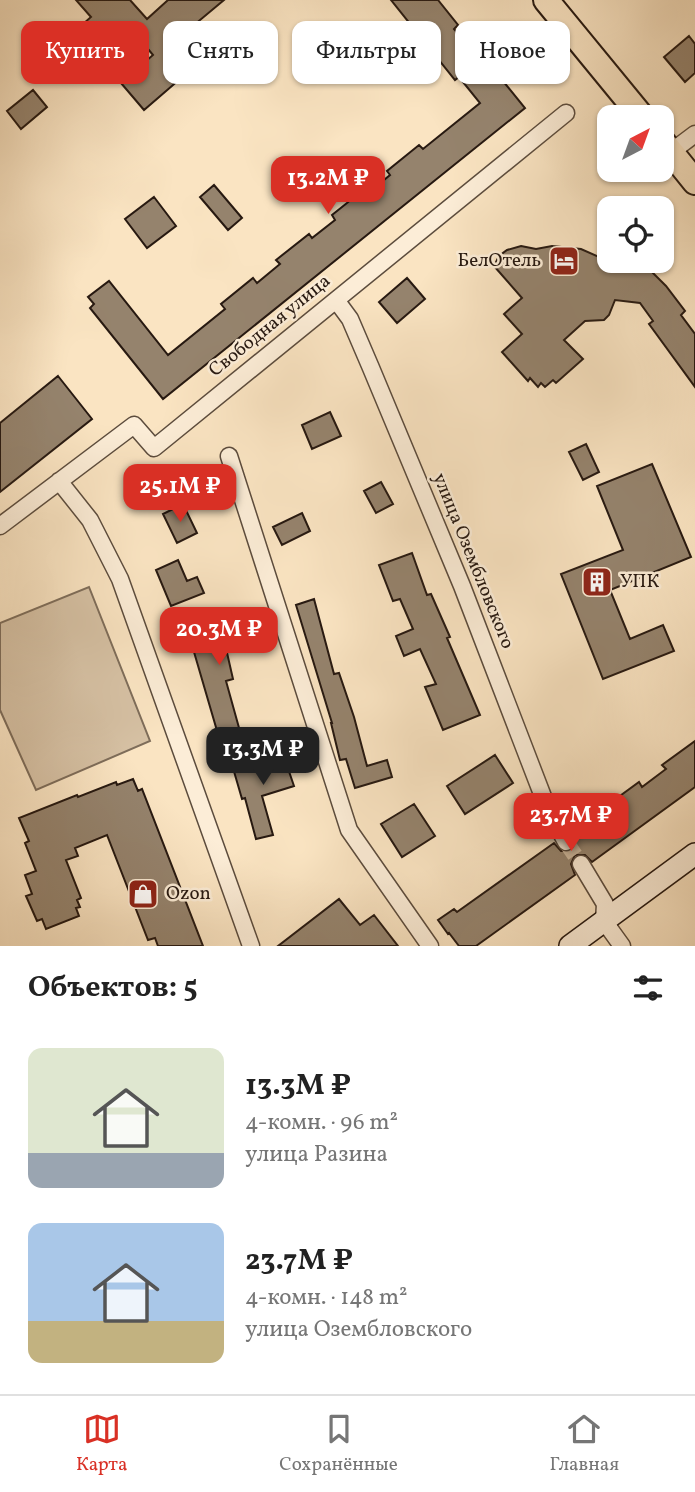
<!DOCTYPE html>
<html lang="ru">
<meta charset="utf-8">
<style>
body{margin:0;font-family:Vollkorn,serif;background:#f2f2f2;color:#222;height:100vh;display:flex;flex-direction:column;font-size:26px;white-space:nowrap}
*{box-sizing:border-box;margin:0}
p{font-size:23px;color:#767676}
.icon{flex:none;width:38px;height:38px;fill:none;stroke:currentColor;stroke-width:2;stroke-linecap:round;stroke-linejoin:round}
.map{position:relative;height:946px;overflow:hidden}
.side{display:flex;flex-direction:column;background:#fff;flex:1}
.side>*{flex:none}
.top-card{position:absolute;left:21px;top:21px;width:654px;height:63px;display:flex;gap:14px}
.needle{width:46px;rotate:41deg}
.fabs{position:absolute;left:597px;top:105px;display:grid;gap:14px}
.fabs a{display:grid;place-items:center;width:77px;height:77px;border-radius:14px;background:#fff;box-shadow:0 2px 5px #0004;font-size:35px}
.price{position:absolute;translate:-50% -60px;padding:0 16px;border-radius:14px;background:#d93025;color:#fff;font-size:23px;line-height:46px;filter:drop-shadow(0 2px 4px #0008)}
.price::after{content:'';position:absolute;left:50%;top:42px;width:21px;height:16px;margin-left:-10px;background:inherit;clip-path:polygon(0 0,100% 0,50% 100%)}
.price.on{background:#222;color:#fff}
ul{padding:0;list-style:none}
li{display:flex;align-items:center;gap:21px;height:175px;padding:0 28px}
li span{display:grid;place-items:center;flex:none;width:196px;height:140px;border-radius:14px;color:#555}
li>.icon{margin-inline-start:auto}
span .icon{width:84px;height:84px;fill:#fffc;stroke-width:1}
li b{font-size:30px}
h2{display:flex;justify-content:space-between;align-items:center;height:84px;padding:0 28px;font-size:30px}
.pill{padding:0 24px;border-radius:14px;background:#fff;box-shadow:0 2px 5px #0004;font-size:24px;line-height:63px}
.pill.on{background:#d93025;color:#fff}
.tab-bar{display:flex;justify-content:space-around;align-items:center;height:98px;border-top:2px solid #e0e0e0;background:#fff;font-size:19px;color:#767676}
.tab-bar a{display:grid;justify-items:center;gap:4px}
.tab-bar .on{color:#d93025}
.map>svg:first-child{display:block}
.green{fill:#d6c1a4;stroke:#7e6d5a;stroke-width:2}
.building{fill:#95836d;stroke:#271911;stroke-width:2}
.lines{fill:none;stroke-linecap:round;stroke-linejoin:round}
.street-tunnel{stroke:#d0bb9f;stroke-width:16;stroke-dasharray:16 8;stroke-linecap:butt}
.street-casing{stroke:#5c4c3d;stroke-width:19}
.secondary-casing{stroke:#271911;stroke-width:24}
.primary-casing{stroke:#271911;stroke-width:28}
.street{stroke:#fcedd7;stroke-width:16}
.secondary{stroke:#fcedd7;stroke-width:21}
.primary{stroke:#fae4c2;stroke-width:24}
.labels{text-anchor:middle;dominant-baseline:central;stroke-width:5;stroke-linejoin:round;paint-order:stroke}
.poi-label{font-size:19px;fill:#271911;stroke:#fcedd7;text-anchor:start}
.street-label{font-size:19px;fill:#271911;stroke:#fcedd7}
</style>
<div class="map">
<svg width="695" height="946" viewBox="0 0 695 946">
<rect width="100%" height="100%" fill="#fae4c2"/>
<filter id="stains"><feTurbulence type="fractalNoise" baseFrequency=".00286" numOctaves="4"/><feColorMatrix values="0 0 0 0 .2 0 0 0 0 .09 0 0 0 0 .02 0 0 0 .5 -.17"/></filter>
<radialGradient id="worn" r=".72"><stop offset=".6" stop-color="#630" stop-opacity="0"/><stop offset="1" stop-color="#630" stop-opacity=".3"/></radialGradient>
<path class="green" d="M 89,587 L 150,741 L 36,790 L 0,710 L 0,623 Z"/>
<path class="building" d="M 76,0 L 130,0 L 147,19 L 168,0 L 224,0 L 188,30 L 209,54 L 144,110 L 121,83 L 153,55 L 133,31 L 82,73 L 59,45 L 91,17 Z
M 391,0 L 438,0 L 458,25 L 454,29 L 473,52 L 477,49 L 525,108 L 163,399 L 90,308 L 94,304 L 88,297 L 109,281 L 168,355 L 225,309 L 221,304 L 253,278 L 257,283 L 280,264 L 276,260 L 309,234 L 312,238 L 335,220 L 332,215 L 347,203 L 364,189 L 367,194 L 390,175 L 387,171 L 419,145 L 423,149 L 480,103 L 459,77 L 455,80 Z
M 689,36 L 695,44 L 695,73 L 685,82 L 664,57 Z
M 33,90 L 47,107 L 21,129 L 7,111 Z
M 214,185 L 242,218 L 228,230 L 200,197 Z
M 154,197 L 176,226 L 147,248 L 125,219 Z
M 521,246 L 536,249 L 552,246 L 581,249 L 608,261 L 636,261 L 648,268 L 666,286 L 685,311 L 681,315 L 695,334 L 695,387 L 649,324 L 653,321 L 640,303 L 615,300 L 609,315 L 604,320 L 585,321 L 564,340 L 583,359 L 556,383 L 553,380 L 545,387 L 541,383 L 538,387 L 530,378 L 528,381 L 502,352 L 522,334 L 504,314 L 522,298 L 494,266 L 499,256 L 507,250 Z
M 407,278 L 425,299 L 397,323 L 379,302 Z
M 58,376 L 92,419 L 0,492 L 0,423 Z
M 330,412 L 341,436 L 312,449 L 302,425 Z
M 586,444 L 599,472 L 583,480 L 569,452 Z
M 652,464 L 691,557 L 610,590 L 630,639 L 663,625 L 674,651 L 603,679 L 561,574 L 623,550 L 597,486 Z
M 381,482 L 393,504 L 376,513 L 364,491 Z
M 183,504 L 197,533 L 177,543 L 163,514 Z
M 302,513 L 310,531 L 282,545 L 273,527 Z
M 412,553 L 427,595 L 431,594 L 450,637 L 447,638 L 480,715 L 443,730 L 425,687 L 436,684 L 420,649 L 404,656 L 396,636 L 413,629 L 400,599 L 393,601 L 379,565 Z
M 178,560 L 187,581 L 197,577 L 204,593 L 171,606 L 156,570 Z
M 314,599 L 334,674 L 339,673 L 354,717 L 367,766 L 387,760 L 392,777 L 355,788 L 346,759 L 340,760 L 331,723 L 332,723 L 296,605 Z
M 247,612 L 254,636 L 225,644 L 233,679 L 226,681 L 241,735 L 220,741 L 187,628 Z
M 695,741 L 695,787 L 592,862 L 585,855 L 575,855 L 571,864 L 575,875 L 476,946 L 459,946 L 449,933 L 448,934 L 438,920 L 454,909 L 457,912 L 554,843 L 561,851 L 572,851 L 576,842 L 572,831 L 639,782 L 642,787 L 666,769 L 662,765 Z
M 281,748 L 294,786 L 262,796 L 273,835 L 256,839 L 245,798 L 242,799 L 233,768 L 266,758 L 264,754 Z
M 495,755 L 513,783 L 465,814 L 447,786 Z
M 133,779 L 138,791 L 142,789 L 203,946 L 158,946 L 155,938 L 148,940 L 107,835 L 75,848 L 78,856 L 66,860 L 81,898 L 77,900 L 80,907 L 76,908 L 79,916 L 46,929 L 42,919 L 37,921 L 26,896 L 32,894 L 25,875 L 36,871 L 25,843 L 29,841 L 19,818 L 77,795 L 78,797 L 116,782 L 117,785 Z
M 414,804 L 435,836 L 402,857 L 381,824 Z
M 339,899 L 360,925 L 374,915 L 398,946 L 278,946 Z"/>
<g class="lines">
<path class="street-tunnel" d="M 566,842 L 581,864"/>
<g class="street-casing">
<path id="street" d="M 671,152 L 695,134
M 336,300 L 350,319 L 371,368 L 462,586 L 547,807 L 566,842
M 229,456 L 349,830 L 430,946
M 59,481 L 90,520 L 120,579 L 251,946
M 0,526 L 134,425 L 154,448 L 566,113
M 581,864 L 605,904 L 604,921 L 622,946"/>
</g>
<g class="secondary-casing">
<path id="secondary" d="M 570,946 L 695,854"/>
</g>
<g class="primary-casing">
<path id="primary" d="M 546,0 L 642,117
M 662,141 L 695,182"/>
</g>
<use href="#street" class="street"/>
<use href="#secondary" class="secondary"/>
<use href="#primary" class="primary"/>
</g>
<defs>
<g id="hotel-square" transform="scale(1.575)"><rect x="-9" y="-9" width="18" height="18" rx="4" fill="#8f2418" stroke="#fcedd7"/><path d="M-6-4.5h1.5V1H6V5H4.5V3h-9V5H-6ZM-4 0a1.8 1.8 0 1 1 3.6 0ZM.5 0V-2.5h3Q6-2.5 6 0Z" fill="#fff"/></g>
<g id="building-square" transform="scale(1.575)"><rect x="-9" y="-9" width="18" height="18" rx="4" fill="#8f2418" stroke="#fcedd7"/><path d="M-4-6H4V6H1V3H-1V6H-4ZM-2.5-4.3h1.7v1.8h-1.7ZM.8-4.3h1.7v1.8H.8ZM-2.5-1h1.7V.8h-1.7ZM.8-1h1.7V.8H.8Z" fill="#fff"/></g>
<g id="shop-square" transform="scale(1.575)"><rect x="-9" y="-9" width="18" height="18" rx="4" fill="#8f2418" stroke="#fcedd7"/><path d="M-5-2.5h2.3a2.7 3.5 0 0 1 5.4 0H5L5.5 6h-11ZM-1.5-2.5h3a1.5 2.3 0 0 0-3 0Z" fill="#fff"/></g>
</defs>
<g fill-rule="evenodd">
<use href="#hotel-square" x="564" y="261"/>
<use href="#building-square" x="597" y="582"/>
<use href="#shop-square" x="143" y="894"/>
</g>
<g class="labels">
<g class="poi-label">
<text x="541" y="261" text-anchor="end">БелОтель</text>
<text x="620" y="582">УПК</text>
<text x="166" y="894">Ozon</text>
</g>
<g class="street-label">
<text transform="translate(270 326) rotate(-39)">Свободная улица</text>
<text transform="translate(473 561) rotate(68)">улица Озембловского</text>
</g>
</g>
<rect width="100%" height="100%" filter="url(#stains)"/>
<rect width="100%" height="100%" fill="url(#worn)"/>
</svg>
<div class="fabs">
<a><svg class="needle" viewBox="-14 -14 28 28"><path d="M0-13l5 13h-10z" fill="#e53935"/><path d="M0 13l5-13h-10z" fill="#767676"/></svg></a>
<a><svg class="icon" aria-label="locate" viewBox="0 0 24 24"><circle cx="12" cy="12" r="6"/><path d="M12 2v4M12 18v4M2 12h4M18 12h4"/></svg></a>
</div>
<b class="price" style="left:328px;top:216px">13.2M ₽</b>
<b class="price" style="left:180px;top:524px">25.1M ₽</b>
<b class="price" style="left:219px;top:667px">20.3M ₽</b>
<b class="price on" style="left:263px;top:787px">13.3M ₽</b>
<b class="price" style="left:571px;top:853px">23.7M ₽</b>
<div class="top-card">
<a class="pill on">Купить</a>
<a class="pill">Снять</a>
<a class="pill">Фильтры</a>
<a class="pill">Новое</a>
</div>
</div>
<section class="side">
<h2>Объектов: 5<svg class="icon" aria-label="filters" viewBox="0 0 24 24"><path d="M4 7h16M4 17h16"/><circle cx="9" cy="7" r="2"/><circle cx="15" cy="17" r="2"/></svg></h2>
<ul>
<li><span style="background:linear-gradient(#dfe7d0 75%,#9aa5b1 0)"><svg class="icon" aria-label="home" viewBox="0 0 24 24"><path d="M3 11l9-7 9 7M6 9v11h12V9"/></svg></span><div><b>13.3M ₽</b><p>4-комн. · 96 m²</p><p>улица Разина</p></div></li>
<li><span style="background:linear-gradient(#a9c7e8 70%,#c2b280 0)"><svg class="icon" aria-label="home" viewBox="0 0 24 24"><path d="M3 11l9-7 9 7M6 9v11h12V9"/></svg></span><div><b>23.7M ₽</b><p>4-комн. · 148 m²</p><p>улица Озембловского</p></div></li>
</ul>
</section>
<nav class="tab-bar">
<a class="on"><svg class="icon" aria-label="map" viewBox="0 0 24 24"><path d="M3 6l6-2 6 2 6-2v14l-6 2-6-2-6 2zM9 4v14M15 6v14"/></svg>Карта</a>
<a><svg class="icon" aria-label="saved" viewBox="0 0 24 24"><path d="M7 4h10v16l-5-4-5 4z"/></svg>Сохранённые</a>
<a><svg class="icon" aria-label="home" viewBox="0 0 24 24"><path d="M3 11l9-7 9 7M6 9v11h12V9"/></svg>Главная</a>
</nav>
